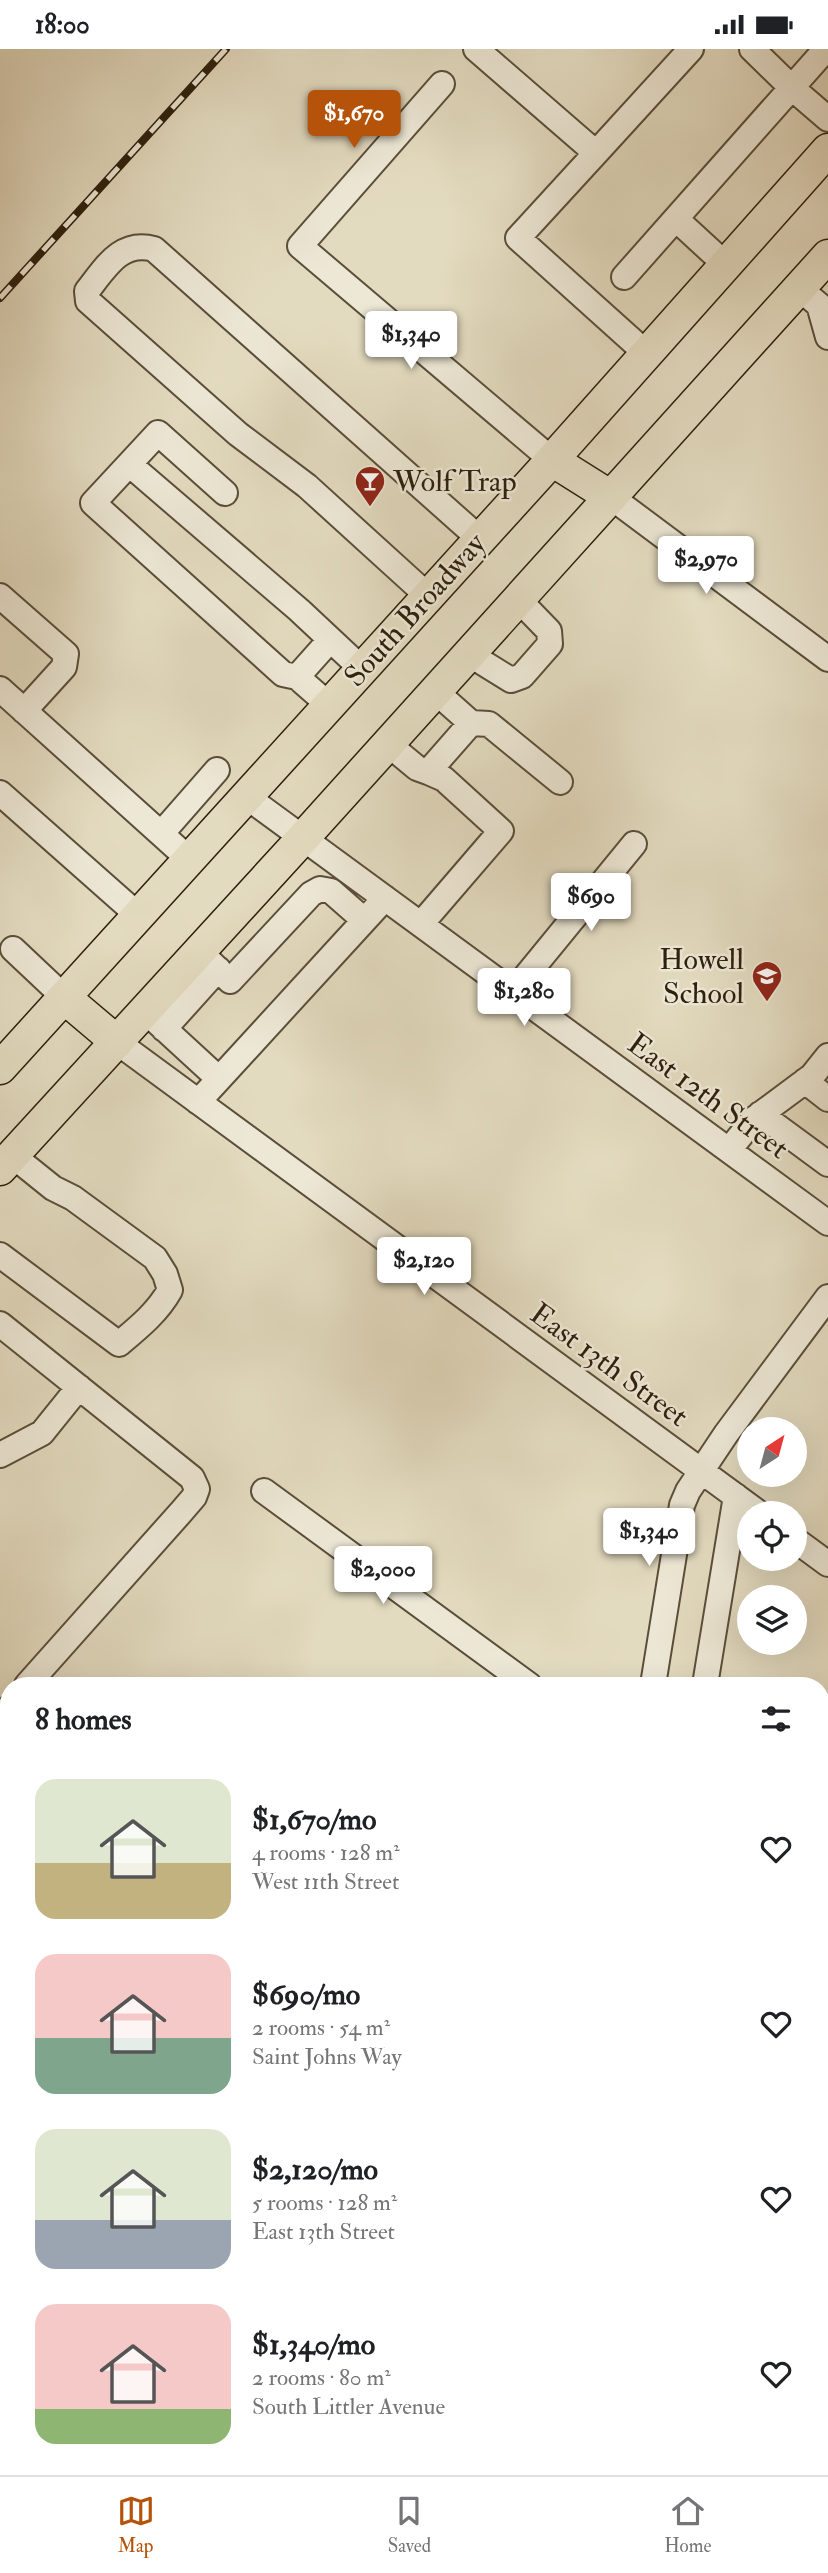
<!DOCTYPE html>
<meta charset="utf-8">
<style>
body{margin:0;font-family:"IM FELL Double Pica",serif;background:#f2f2f2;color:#202124;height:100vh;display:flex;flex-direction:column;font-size:26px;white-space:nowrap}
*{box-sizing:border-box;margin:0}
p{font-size:23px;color:#757577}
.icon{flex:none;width:38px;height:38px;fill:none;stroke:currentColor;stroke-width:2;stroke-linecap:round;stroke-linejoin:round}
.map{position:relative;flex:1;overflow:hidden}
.panel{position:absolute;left:0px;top:1628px;width:830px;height:800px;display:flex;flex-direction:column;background:#fff;border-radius:28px 28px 0 0;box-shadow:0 7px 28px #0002}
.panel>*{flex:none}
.needle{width:46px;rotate:36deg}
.fabs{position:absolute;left:737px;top:1368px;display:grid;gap:14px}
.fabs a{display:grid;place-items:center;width:70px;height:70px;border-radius:50%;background:#fff;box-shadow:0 7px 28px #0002;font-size:35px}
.price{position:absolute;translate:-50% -60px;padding:0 16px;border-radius:7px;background:#fff;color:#222;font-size:23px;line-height:46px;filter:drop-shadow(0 2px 4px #0008)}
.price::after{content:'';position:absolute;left:50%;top:42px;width:21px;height:16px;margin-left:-10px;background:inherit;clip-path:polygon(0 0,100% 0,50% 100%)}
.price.current{background:#b45309;color:#fff}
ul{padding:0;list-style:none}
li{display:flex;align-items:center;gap:21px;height:175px;padding:0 35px}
li span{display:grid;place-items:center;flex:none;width:196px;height:140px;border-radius:21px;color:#555}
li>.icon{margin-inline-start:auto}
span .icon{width:84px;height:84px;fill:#fffc;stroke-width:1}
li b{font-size:30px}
h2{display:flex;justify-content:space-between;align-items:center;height:84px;padding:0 35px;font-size:30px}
.status{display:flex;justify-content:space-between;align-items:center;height:49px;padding:0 35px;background:#fff;direction:ltr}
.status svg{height:19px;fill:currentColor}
.tabs{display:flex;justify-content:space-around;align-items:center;height:98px;border-top:2px solid #e0e0e0;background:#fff;font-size:19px;color:#757577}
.tabs a{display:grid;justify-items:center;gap:4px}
.tabs .current{color:#b45309}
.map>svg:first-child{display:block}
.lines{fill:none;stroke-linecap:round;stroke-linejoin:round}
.minor-casing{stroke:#5a4e3a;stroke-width:28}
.major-casing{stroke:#2d1f0d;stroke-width:35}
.minor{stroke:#ede8d6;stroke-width:24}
.major{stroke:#e3dbc0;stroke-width:32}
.rail-casing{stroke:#2d1f0d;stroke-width:8}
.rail{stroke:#ede8d6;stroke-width:5;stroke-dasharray:16;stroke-linecap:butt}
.labels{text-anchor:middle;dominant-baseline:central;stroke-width:5;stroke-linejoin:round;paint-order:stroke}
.poi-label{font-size:30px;fill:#2d1f0d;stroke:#ede8d6;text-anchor:start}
.street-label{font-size:30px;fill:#2d1f0d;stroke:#ede8d6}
</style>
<div class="status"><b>18:00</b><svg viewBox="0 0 49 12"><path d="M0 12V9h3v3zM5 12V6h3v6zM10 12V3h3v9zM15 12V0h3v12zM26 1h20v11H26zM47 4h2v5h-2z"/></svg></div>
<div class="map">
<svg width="828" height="2426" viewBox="0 0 828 2426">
<rect width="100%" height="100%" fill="#e3dbc0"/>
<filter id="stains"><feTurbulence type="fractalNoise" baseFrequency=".00286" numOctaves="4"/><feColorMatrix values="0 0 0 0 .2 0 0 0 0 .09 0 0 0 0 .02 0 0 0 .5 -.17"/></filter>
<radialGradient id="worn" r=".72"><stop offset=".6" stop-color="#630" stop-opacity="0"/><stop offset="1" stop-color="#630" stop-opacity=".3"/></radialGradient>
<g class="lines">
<g class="minor-casing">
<path id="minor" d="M 476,0 L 596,104 L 518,189 L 647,305
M 752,0 L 792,39 L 828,70
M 442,35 L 300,197 L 552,411
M 596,104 L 691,0
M 676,170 L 726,216
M 624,228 L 826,0
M 800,240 L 819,256 L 828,288
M 129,415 L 299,561 L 362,620
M 225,444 L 158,384 L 93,454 L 283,625 L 297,628
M 611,448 L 828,610
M 0,547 L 66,605 L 64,618 L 24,662
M 428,547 L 307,437 L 238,385 L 88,252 L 87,242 C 106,218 121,191 154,200 L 480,490
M 469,605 L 511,631 L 522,627 L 550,595 L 549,582 L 518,550
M 0,640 L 190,811
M 329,656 L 297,628 L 330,591
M 471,674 L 489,675 L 560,733
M 388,695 L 417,719 L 428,723 L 471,674 L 435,642
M 0,744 L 139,867
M 247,748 L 828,1174
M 161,785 L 217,721
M 421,875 L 501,782 L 444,730 L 428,723
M 13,900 L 65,949
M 199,902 L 230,932 L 311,845 L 320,840 L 331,842 L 364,871
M 513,943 L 634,795
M 145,962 L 219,1030
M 164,980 L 218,920
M 117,993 L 760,1465
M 805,1032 L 828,1050
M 198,1053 L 385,849
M 760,1065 L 828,1115
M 729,1101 L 754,1070 L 812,1027 L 828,1007
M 0,1206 L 119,1295 C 138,1279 157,1264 170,1241 L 165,1225 L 155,1209 L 73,1149 L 53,1139 L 12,1106
M 0,1275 L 192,1429 L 197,1440 L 194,1448 L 182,1462 L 27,1636
M 0,1406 L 42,1384 L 79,1338
M 264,1442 L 529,1636
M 794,1490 L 828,1515
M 653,1636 L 682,1456 L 688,1442 L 726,1385 L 828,1248
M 705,1636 L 736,1447
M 0,1671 L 9,1659
M 0,1775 L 9,1782
M 0,1909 L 9,1896
M 0,2194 L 9,2200
M 0,2351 L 9,2339
M 0,2396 L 9,2403
M 34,2418 L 47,2426"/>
</g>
<g class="major-casing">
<path id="major" d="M 552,411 L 611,448
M 65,949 L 117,993
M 0,1019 L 552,411 L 828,101
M 0,1120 L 303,789 L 828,207
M 0,1694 L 9,1701
M 821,2102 L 828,2092
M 821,2295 L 828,2300
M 585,2426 L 590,2418"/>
</g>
<use href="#minor" class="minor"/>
<use href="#major" class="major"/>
<g class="rail-casing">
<path id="rail" d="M 0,249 L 226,0"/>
</g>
<use href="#rail" class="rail"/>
</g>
<defs>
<g id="bar-pin" transform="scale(1.575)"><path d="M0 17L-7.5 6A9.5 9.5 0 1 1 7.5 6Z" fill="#8f2418" stroke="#ede8d6"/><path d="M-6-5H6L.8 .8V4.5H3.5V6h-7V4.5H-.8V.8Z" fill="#fff"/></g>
<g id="school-pin" transform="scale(1.575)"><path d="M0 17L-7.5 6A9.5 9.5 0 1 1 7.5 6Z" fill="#8f2418" stroke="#ede8d6"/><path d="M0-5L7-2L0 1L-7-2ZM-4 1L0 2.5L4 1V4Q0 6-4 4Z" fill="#fff"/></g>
</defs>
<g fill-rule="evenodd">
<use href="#bar-pin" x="370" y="432"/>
<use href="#school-pin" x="767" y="927"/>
</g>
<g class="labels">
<g class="poi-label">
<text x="393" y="432">Wolf Trap</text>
<text x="744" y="910" text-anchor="end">Howell<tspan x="744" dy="34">School</tspan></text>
</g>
<g class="street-label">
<text transform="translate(415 561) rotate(-48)">South Broadway</text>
<text transform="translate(708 1047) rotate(36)">East 12th Street</text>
<text transform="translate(609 1316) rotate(36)">East 13th Street</text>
</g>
</g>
<rect width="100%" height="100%" filter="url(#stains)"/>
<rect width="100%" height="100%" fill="url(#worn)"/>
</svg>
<div class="fabs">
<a><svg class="needle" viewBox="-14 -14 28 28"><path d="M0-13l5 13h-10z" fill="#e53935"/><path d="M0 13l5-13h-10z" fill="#757577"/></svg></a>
<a><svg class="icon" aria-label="locate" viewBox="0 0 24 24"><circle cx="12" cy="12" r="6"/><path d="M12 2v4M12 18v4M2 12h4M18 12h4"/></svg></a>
<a><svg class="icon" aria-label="layers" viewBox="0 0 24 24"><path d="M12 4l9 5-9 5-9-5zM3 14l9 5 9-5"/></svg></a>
</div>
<b class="price current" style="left:354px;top:101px">$1,670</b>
<b class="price" style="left:411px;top:322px">$1,340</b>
<b class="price" style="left:706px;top:547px">$2,970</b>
<b class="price" style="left:591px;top:884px">$690</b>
<b class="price" style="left:524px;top:979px">$1,280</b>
<b class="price" style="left:424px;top:1248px">$2,120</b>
<b class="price" style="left:649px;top:1519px">$1,340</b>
<b class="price" style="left:383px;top:1557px">$2,000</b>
<section class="panel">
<h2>8 homes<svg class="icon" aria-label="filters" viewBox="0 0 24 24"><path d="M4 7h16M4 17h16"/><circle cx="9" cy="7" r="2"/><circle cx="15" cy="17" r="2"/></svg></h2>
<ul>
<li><span style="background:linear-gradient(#dfe7d0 60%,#c2b280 0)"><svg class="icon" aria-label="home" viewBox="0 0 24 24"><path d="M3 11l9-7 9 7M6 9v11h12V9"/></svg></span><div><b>$1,670/mo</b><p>4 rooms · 128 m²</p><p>West 11th Street</p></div><svg class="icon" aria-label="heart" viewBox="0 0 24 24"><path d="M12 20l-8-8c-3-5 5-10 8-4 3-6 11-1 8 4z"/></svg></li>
<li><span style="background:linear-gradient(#f6c9c9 60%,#7fa58c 0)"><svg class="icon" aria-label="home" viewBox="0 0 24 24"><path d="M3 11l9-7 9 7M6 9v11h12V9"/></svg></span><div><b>$690/mo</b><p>2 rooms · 54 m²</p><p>Saint Johns Way</p></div><svg class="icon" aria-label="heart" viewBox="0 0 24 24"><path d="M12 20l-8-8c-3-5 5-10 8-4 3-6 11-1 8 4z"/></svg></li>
<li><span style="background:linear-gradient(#dfe7d0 65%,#9aa5b1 0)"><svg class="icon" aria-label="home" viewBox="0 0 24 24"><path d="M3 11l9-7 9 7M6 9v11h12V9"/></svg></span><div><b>$2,120/mo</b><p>5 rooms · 128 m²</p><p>East 13th Street</p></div><svg class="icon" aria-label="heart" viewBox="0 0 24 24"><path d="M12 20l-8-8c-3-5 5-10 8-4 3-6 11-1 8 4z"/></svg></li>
<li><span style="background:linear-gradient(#f6c9c9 75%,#8fb573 0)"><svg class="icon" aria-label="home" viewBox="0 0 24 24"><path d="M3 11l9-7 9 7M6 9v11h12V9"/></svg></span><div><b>$1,340/mo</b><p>2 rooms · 80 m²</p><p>South Littler Avenue</p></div><svg class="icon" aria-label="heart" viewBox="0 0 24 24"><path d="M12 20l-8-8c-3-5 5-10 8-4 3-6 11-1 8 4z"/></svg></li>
</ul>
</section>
</div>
<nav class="tabs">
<a class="current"><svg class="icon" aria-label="map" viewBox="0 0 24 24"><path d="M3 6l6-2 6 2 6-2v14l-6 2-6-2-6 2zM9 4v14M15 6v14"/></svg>Map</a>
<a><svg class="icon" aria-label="saved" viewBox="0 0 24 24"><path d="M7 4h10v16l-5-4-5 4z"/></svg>Saved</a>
<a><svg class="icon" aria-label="home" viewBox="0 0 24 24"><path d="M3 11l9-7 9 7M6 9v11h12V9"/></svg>Home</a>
</nav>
